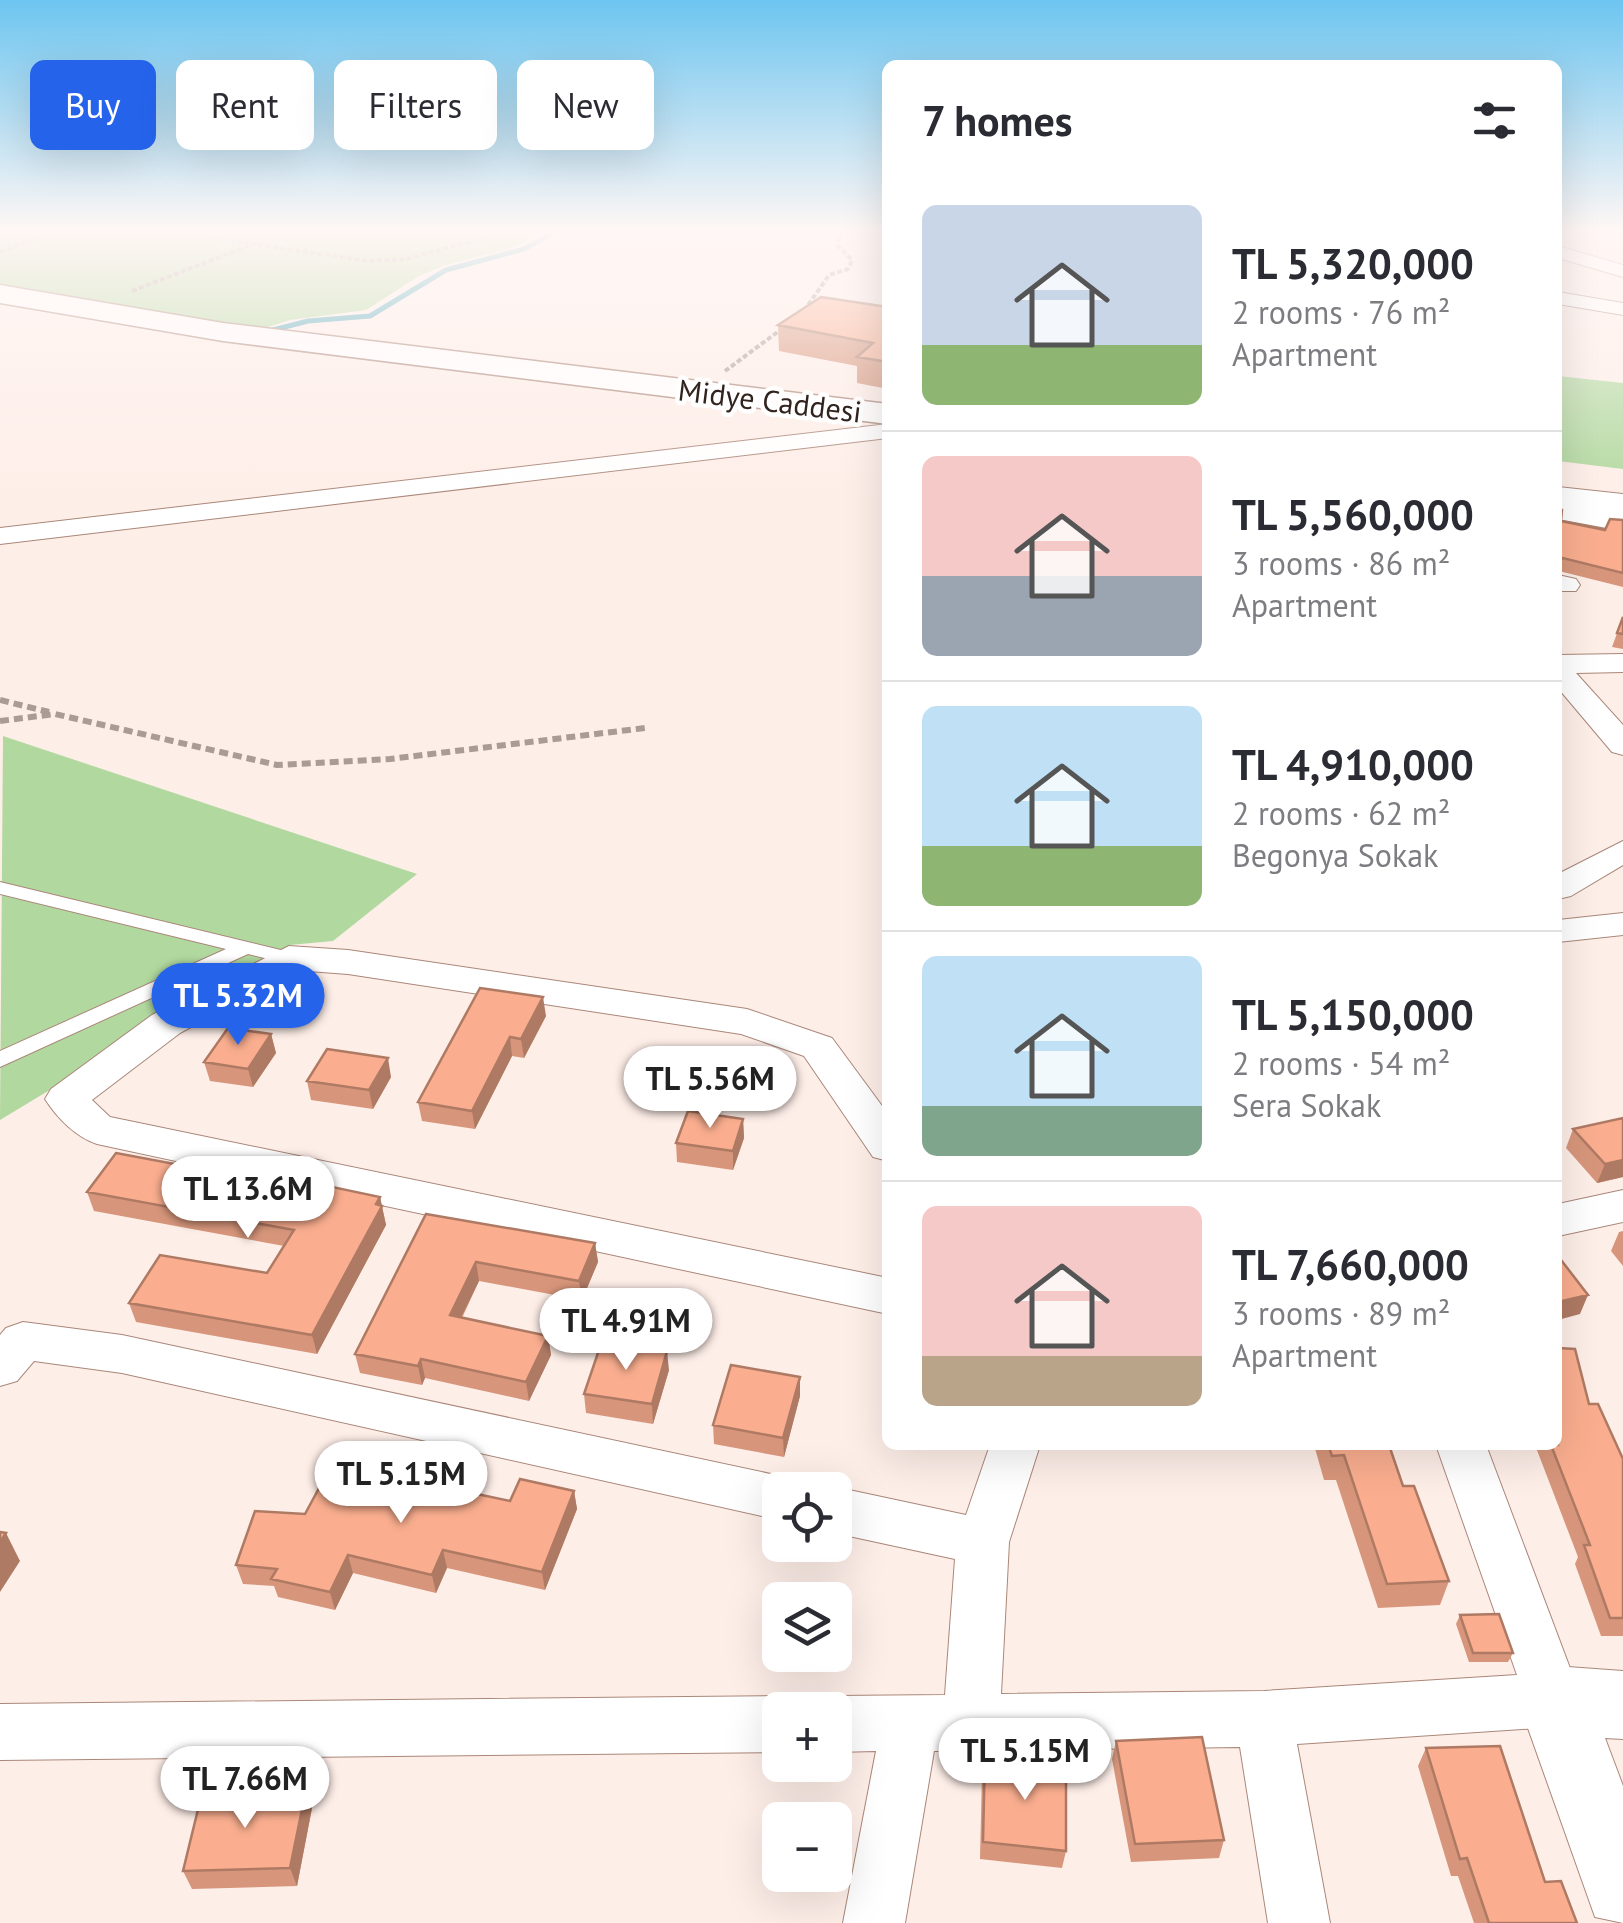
<!DOCTYPE html>
<meta charset="utf-8">
<style>
body{margin:0;font-family:"PT Sans",sans-serif;background:#f2f2f3;color:#2b2b33;height:100vh;display:flex;flex-direction:column;font-size:38px;white-space:nowrap}
*{box-sizing:border-box;margin:0}
p{font-size:32px;color:#7c7c81}
.icon{flex:none;width:55px;height:55px;fill:none;stroke:currentColor;stroke-width:2;stroke-linecap:round;stroke-linejoin:round}
.map{position:relative;flex:1;overflow:hidden}
.details{position:absolute;left:882px;top:60px;width:680px;height:1390px;display:flex;flex-direction:column;background:#fff;border-radius:15px;box-shadow:0 10px 40px #0002}
.details>*{flex:none}
.hud{position:absolute;left:30px;top:60px;width:702px;height:90px;display:flex;gap:20px}
.controls{position:absolute;left:762px;top:1472px;display:grid;gap:20px}
.controls a{display:grid;place-items:center;width:90px;height:90px;border-radius:15px;background:#fff;box-shadow:0 10px 40px #0002;font-size:50px}
.price{position:absolute;translate:-50% -85px;padding:0 22px;border-radius:35px;background:#fff;color:#222;font-size:32px;line-height:65px;filter:drop-shadow(0 2px 5px #0008)}
.price::after{content:'';position:absolute;left:50%;top:60px;width:30px;height:22px;margin-left:-15px;background:inherit;clip-path:polygon(0 0,100% 0,50% 100%)}
.price.on{background:#2563eb;color:#fff}
ul{padding:0;list-style:none}
li{display:flex;align-items:center;gap:30px;height:250px;padding:0 40px}
li+li{border-top:2px solid #e1e1e2}
li span{display:grid;place-items:center;flex:none;width:280px;height:200px;border-radius:15px;color:#555}
li>.icon{margin-inline-start:auto}
span .icon{width:120px;height:120px;fill:#fffc;stroke-width:1}
li b{font-size:42px}
h2{display:flex;justify-content:space-between;align-items:center;height:120px;padding:0 40px;font-size:42px}
.tag{padding:0 35px;border-radius:15px;background:#fff;box-shadow:0 10px 40px #0002;font-size:35px;line-height:90px}
.tag.on{background:#2563eb;color:#fff}
.map>svg:first-child{display:block}
.green{fill:#b1d99f}
.lines{fill:none;stroke-linecap:round;stroke-linejoin:round}
.stream{stroke:#4aa7ba;stroke-width:5}
.service-casing{stroke:#aa8779;stroke-width:2}
.minor-casing{stroke:#aa8779;stroke-width:2}
.tertiary-casing{stroke:#aa8779;stroke-width:2}
.secondary-casing{stroke:#aa8779;stroke-width:3}
.path-far1{stroke:#aa9b95;stroke-width:4;stroke-dasharray:5 2.5;stroke-linecap:butt}
.path{stroke:#aa9b95;stroke-width:6;stroke-dasharray:9 5;stroke-linecap:butt}
.service{fill:#fff;fill-rule:evenodd}
.minor{fill:#fff;fill-rule:evenodd}
.tertiary{fill:#fff;fill-rule:evenodd}
.secondary{fill:#fff;fill-rule:evenodd}
.wall{fill:#d7967b}
.shaded-wall{fill:#af7a64}
.building{fill:#faae8f;stroke:#af7a64;stroke-width:2.5}
.labels{text-anchor:middle;dominant-baseline:central;stroke-width:9;stroke-linejoin:round;paint-order:stroke}
.far-street-label{font-size:30px;fill:#31231e;stroke:#fff}
</style>
<div class="map">
<svg width="1623" height="1923" viewBox="0 0 1623 1923">
<rect width="100%" height="100%" fill="#feeee8"/>
<path class="green" d="M 0,231 L 547,231 L 509,249 L 446,265 L 419,276 L 366,310 L 290,320 L 250,333 L 0,291 Z
M 1558,376 L 1623,383 L 1623,469 L 1558,461 Z
M 3,736 L 417,874 L 333,941 L 290,945 L 0,1120 Z"/>
<g class="lines">
<path class="stream" d="M 273,330 L 308,321 L 370,316 L 446,270 L 524,249 L 557,231"/>
<g class="service-casing">
<path id="service" d="M 0,882 L 289,952 L 299,958 L 289,964 L 248,954 L 0,1067 L 0,1051 L 226,949 L 0,894 Z"/>
</g>
<g class="minor-casing">
<path id="minor" d="M 1558,246 L 1623,265 L 1623,277 L 1558,258 Z
M 1558,292 L 1623,303 L 1623,315 L 1558,304 Z
M 888,424 L 888,438 L 0,544 L 0,528 Z
M 1558,575 L 1576,579 L 1580,585 L 1576,591 L 1558,591 Z
M 1623,654 L 1623,672 L 1576,673 L 1623,725 L 1623,755 L 1612,752 L 1558,688 L 1558,655 Z
M 1623,841 L 1623,865 L 1571,896 L 1558,899 L 1558,874 Z
M 1623,913 L 1623,935 L 1558,942 L 1558,920 Z
M 289,946 L 348,950 L 747,1009 L 832,1038 L 888,1114 L 888,1161 L 873,1157 L 804,1056 L 741,1034 L 348,974 L 295,970 L 180,1033 L 92,1100 L 110,1117 L 888,1278 L 888,1314 L 97,1144 C 76,1137 57,1118 45,1099 L 51,1089 L 152,1015 Z
M 1623,1190 L 1623,1222 L 1558,1236 L 1558,1204 Z
M 23,1322 L 122,1335 L 780,1476 L 798,1482 L 802,1490 L 780,1490 L 780,1520 L 122,1373 L 34,1361 L 17,1381 L 0,1386 L 0,1335 L 6,1328 Z
M 990,1445 L 1040,1445 L 1009,1542 L 1001,1694 L 1264,1691 L 1517,1675 L 1436,1445 L 1486,1445 L 1582,1700 L 1574,1719 L 1554,1727 L 1297,1744 L 1330,1923 L 1268,1923 L 1240,1747 L 934,1751 L 905,1923 L 843,1923 L 876,1751 L 835,1752 L 835,1710 L 812,1710 L 815,1704 L 835,1696 L 945,1695 L 955,1559 L 835,1533 L 835,1490 L 828,1490 L 835,1487 L 966,1515 Z
M 780,1696 L 800,1704 L 803,1710 L 780,1710 L 780,1752 L 0,1760 L 0,1704 Z"/>
</g>
<g class="tertiary-casing">
<path id="tertiary" d="M 1558,487 L 1623,494 L 1623,514 L 1558,507 Z
M 1554,1666 L 1623,1671 L 1623,1739 L 1605,1738 L 1623,1786 L 1623,1923 L 1595,1917 L 1518,1700 L 1529,1676 Z"/>
</g>
<g class="secondary-casing">
<path id="secondary" d="M 0,285 L 223,323 L 888,404 L 888,424 L 223,341 L 0,303 Z
M 1558,497 L 1623,509 L 1623,531 L 1558,519 Z"/>
</g>
<path class="path-far1" d="M 171,231 L 248,243
M 0,252 L 54,231
M 132,291 L 253,244 L 369,261 L 405,259 L 511,231
M 804,311 L 829,275 L 848,269 L 852,260 L 837,245 L 842,231
M 725,371 L 783,328"/>
<path class="path" d="M 0,700 L 49,712
M 0,721 L 55,714 L 277,765 L 390,759 L 645,728"/>
<use href="#service" class="service"/>
<use href="#minor" class="minor"/>
<use href="#tertiary" class="tertiary"/>
<use href="#secondary" class="secondary"/>
</g>
<path class="wall" d="M 888,307 L 888,389 L 857,383 L 857,366 L 779,351 L 778,325 Z
M 1558,506 L 1561,521 L 1605,530 L 1623,520 L 1623,587 L 1559,571 L 1558,573 Z
M 1623,617 L 1623,649 L 1612,647 Z
M 480,988 L 546,1016 L 524,1058 L 512,1056 L 475,1129 L 422,1121 L 418,1102 Z
M 271,1034 L 276,1053 L 253,1087 L 210,1081 L 204,1062 Z
M 391,1077 L 373,1109 L 311,1100 L 307,1081 Z
M 743,1119 L 744,1138 L 733,1170 L 677,1162 L 676,1143 Z
M 1573,1129 L 1623,1177 L 1597,1183 L 1566,1148 Z
M 217,1172 L 380,1197 L 386,1225 L 317,1354 L 136,1322 L 129,1303 L 267,1273 L 284,1246 L 94,1211 L 87,1192 Z
M 426,1214 L 595,1243 L 598,1262 L 582,1300 L 479,1281 L 462,1318 L 548,1336 L 551,1355 L 529,1401 L 425,1378 L 422,1385 L 360,1373 L 355,1354 Z
M 1623,1231 L 1623,1266 L 1611,1251 L 1619,1232 Z
M 669,1370 L 653,1424 L 586,1413 L 584,1394 Z
M 800,1396 L 784,1457 L 714,1444 L 713,1425 Z
M 1589,1404 L 1623,1459 L 1623,1636 L 1601,1636 L 1575,1564 L 1578,1557 L 1535,1445 L 1558,1445 Z
M 1314,1445 L 1389,1445 L 1403,1486 L 1449,1581 L 1440,1605 L 1378,1608 L 1336,1480 L 1324,1480 Z
M 393,1465 L 396,1477 L 510,1501 L 574,1491 L 577,1509 L 545,1590 L 447,1568 L 436,1593 L 353,1573 L 335,1610 L 278,1597 L 274,1586 L 243,1584 L 236,1565 L 305,1514 Z
M 1460,1615 L 1513,1653 L 1508,1662 L 1469,1662 L 1456,1624 Z
M 1116,1741 L 1224,1840 L 1219,1858 L 1131,1862 L 1112,1759 Z
M 1426,1748 L 1545,1882 L 1577,1923 L 1474,1923 L 1458,1876 L 1451,1876 L 1418,1766 Z
M 985,1754 L 1066,1851 L 1062,1868 L 980,1859 L 982,1773 Z
M 312,1808 L 297,1886 L 192,1889 L 183,1871 Z"/>
<path class="shaded-wall" d="M 543,997 L 546,1016 L 524,1058 L 521,1039 Z
M 271,1034 L 276,1053 L 253,1087 L 248,1069 Z
M 510,1037 L 512,1056 L 475,1129 L 472,1111 Z
M 388,1058 L 391,1077 L 373,1109 L 369,1090 Z
M 743,1119 L 744,1138 L 733,1170 L 733,1151 Z
M 1623,1160 L 1623,1177 L 1597,1183 L 1605,1164 Z
M 380,1197 L 386,1225 L 317,1354 L 312,1335 Z
M 595,1243 L 598,1262 L 582,1300 L 579,1281 Z
M 476,1262 L 479,1281 L 453,1334 L 450,1315 Z
M 1588,1295 L 1580,1314 L 1558,1320 L 1558,1302 Z
M 548,1336 L 551,1355 L 529,1401 L 526,1382 Z
M 667,1351 L 669,1370 L 653,1424 L 652,1404 Z
M 421,1359 L 425,1378 L 422,1385 L 418,1366 Z
M 800,1377 L 800,1396 L 784,1457 L 783,1438 Z
M 393,1465 L 397,1483 L 388,1475 Z
M 574,1491 L 577,1509 L 545,1590 L 542,1572 Z
M 6,1533 L 20,1561 L 0,1592 L 0,1542 Z
M 443,1550 L 447,1568 L 436,1593 L 432,1575 Z
M 348,1555 L 353,1573 L 335,1610 L 330,1592 Z
M 306,1790 L 312,1808 L 297,1886 L 290,1868 Z"/>
<path class="building" d="M 821,297 L 888,307 L 888,362 L 857,357 L 873,343 L 778,325 Z
M 1558,506 L 1562,510 L 1561,521 L 1605,530 L 1610,519 L 1623,520 L 1623,573 L 1563,558 L 1558,562 Z
M 1623,617 L 1623,634 L 1617,633 Z
M 480,988 L 543,997 L 521,1039 L 510,1037 L 472,1111 L 418,1102 Z
M 228,1028 L 271,1034 L 248,1069 L 204,1062 Z
M 327,1049 L 388,1058 L 369,1090 L 307,1081 Z
M 688,1111 L 743,1119 L 733,1151 L 676,1143 Z
M 1623,1118 L 1623,1160 L 1605,1164 L 1573,1129 Z
M 116,1153 L 217,1172 L 223,1164 L 380,1197 L 376,1204 L 382,1206 L 312,1335 L 129,1303 L 160,1255 L 267,1273 L 294,1230 L 87,1192 Z
M 426,1214 L 595,1243 L 579,1281 L 476,1262 L 450,1315 L 548,1336 L 526,1382 L 421,1359 L 418,1366 L 355,1354 Z
M 1558,1256 L 1588,1295 L 1558,1302 Z
M 602,1341 L 667,1351 L 652,1404 L 584,1394 Z
M 1558,1348 L 1575,1349 L 1589,1404 L 1598,1404 L 1623,1459 L 1623,1618 L 1610,1618 L 1584,1545 L 1590,1545 L 1551,1445 L 1558,1445 Z
M 731,1365 L 800,1377 L 783,1438 L 713,1425 Z
M 1328,1445 L 1389,1445 L 1403,1486 L 1414,1486 L 1449,1581 L 1387,1584 L 1344,1455 L 1332,1456 Z
M 338,1453 L 393,1465 L 388,1475 L 510,1501 L 520,1479 L 574,1491 L 542,1572 L 443,1550 L 432,1575 L 348,1555 L 330,1592 L 271,1579 L 277,1569 L 236,1565 L 255,1511 L 305,1514 Z
M 0,1532 L 6,1533 L 0,1542 Z
M 1499,1614 L 1513,1653 L 1473,1653 L 1460,1615 Z
M 1202,1737 L 1224,1840 L 1135,1844 L 1116,1741 Z
M 1500,1746 L 1545,1882 L 1561,1881 L 1577,1923 L 1489,1923 L 1467,1858 L 1460,1859 L 1426,1748 Z
M 985,1754 L 1066,1763 L 1066,1851 L 983,1842 Z
M 306,1790 L 290,1868 L 183,1871 L 202,1793 Z"/>
<linearGradient id="sky" x2="0" y2="1"><stop stop-color="#6dc5f0"/><stop offset="0.46" stop-color="#fff7f5"/><stop offset="1" stop-color="#fff7f5" stop-opacity="0"/></linearGradient>
<rect width="1623" height="500" fill="url(#sky)"/>
<g class="labels">
<g class="far-street-label">
<text transform="translate(770 400) rotate(7)">Midye Caddesi</text>
</g>
</g>
</svg>
<div class="controls">
<a><svg class="icon" aria-label="locate" viewBox="0 0 24 24"><circle cx="12" cy="12" r="6"/><path d="M12 2v4M12 18v4M2 12h4M18 12h4"/></svg></a>
<a><svg class="icon" aria-label="layers" viewBox="0 0 24 24"><path d="M12 4l9 5-9 5-9-5zM3 14l9 5 9-5"/></svg></a>
<a>+</a>
<a>−</a>
</div>
<b class="price on" style="left:238px;top:1048px">TL 5.32M</b>
<b class="price" style="left:710px;top:1131px">TL 5.56M</b>
<b class="price" style="left:248px;top:1241px">TL 13.6M</b>
<b class="price" style="left:626px;top:1373px">TL 4.91M</b>
<b class="price" style="left:401px;top:1526px">TL 5.15M</b>
<b class="price" style="left:1025px;top:1803px">TL 5.15M</b>
<b class="price" style="left:245px;top:1831px">TL 7.66M</b>
<div class="hud">
<a class="tag on">Buy</a>
<a class="tag">Rent</a>
<a class="tag">Filters</a>
<a class="tag">New</a>
</div>
<section class="details">
<h2>7 homes<svg class="icon" aria-label="filters" viewBox="0 0 24 24"><path d="M4 7h16M4 17h16"/><circle cx="9" cy="7" r="2"/><circle cx="15" cy="17" r="2"/></svg></h2>
<ul>
<li><span style="background:linear-gradient(#c9d6e8 70%,#8fb573 0)"><svg class="icon" aria-label="home" viewBox="0 0 24 24"><path d="M3 11l9-7 9 7M6 9v11h12V9"/></svg></span><div><b>TL 5,320,000</b><p>2 rooms · 76 m²</p><p>Apartment</p></div></li>
<li><span style="background:linear-gradient(#f6c9c9 60%,#9aa5b1 0)"><svg class="icon" aria-label="home" viewBox="0 0 24 24"><path d="M3 11l9-7 9 7M6 9v11h12V9"/></svg></span><div><b>TL 5,560,000</b><p>3 rooms · 86 m²</p><p>Apartment</p></div></li>
<li><span style="background:linear-gradient(#bfe0f5 70%,#8fb573 0)"><svg class="icon" aria-label="home" viewBox="0 0 24 24"><path d="M3 11l9-7 9 7M6 9v11h12V9"/></svg></span><div><b>TL 4,910,000</b><p>2 rooms · 62 m²</p><p>Begonya Sokak</p></div></li>
<li><span style="background:linear-gradient(#bfe0f5 75%,#7fa58c 0)"><svg class="icon" aria-label="home" viewBox="0 0 24 24"><path d="M3 11l9-7 9 7M6 9v11h12V9"/></svg></span><div><b>TL 5,150,000</b><p>2 rooms · 54 m²</p><p>Sera Sokak</p></div></li>
<li><span style="background:linear-gradient(#f6c9c9 75%,#b9a48a 0)"><svg class="icon" aria-label="home" viewBox="0 0 24 24"><path d="M3 11l9-7 9 7M6 9v11h12V9"/></svg></span><div><b>TL 7,660,000</b><p>3 rooms · 89 m²</p><p>Apartment</p></div></li>
</ul>
</section>
</div>
